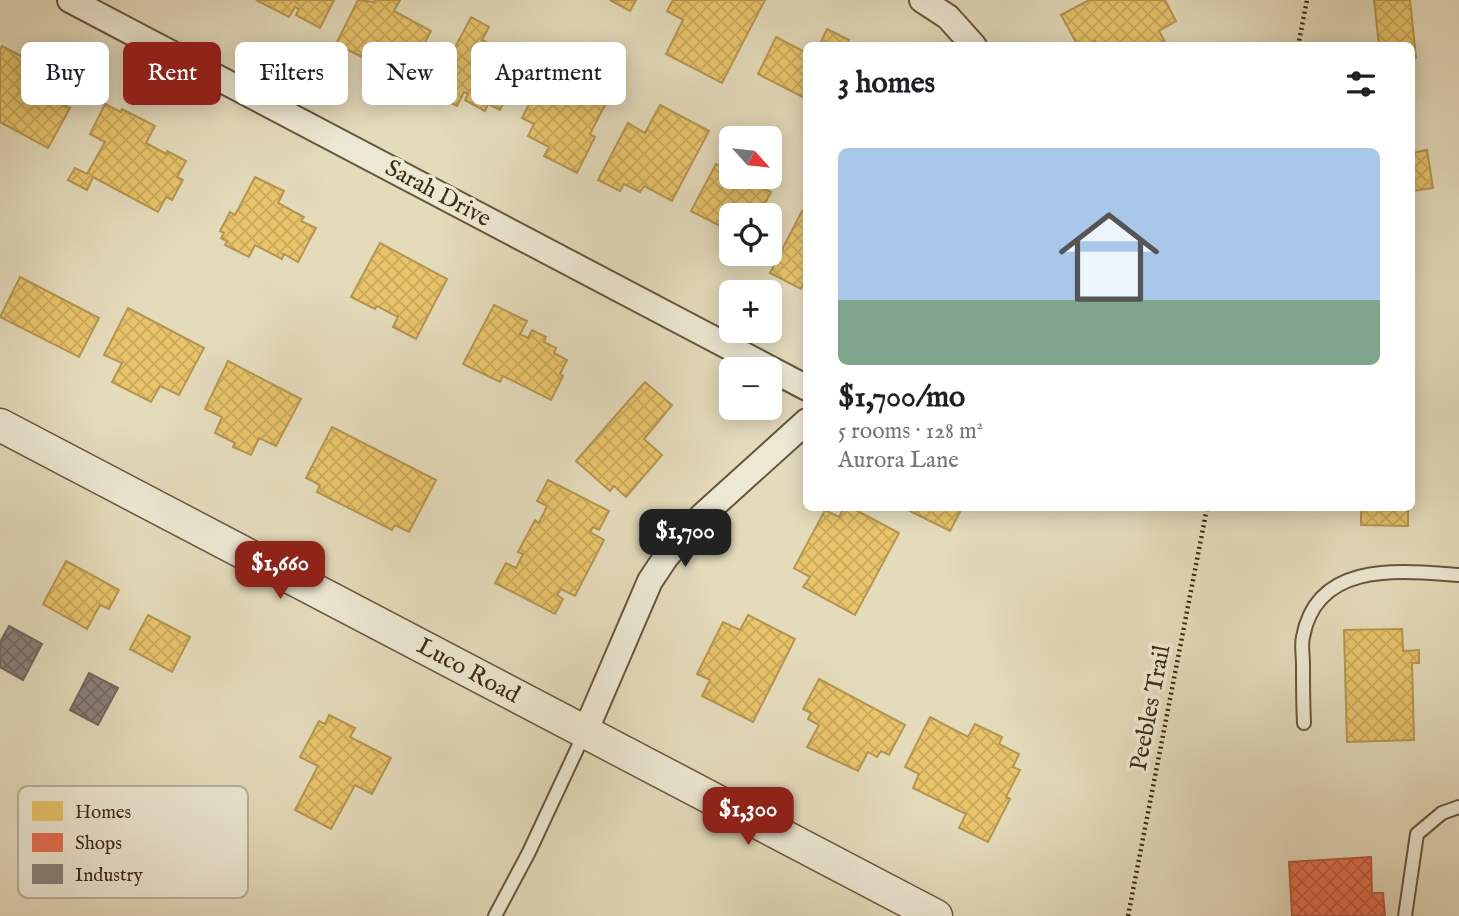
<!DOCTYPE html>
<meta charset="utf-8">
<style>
body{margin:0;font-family:"IM FELL English",serif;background:#f6f6f6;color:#202124;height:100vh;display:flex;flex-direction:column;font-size:26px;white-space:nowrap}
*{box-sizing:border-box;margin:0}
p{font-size:23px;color:#757577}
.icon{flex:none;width:38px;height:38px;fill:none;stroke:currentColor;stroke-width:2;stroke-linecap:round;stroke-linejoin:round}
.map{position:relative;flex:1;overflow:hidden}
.sheet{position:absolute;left:803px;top:42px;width:612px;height:469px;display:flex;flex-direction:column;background:#fff;border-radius:10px;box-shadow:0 4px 18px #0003}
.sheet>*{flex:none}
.banner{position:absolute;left:21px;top:42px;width:665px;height:63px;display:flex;gap:14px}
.needle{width:46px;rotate:117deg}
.fabs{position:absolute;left:719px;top:126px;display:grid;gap:14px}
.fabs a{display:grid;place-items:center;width:63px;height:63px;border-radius:10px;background:#fff;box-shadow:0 4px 18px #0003;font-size:35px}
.price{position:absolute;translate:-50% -60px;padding:0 16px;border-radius:14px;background:#8f2418;color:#fff;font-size:23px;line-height:46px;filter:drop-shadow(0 2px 4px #0008)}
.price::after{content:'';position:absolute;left:50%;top:42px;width:21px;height:16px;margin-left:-10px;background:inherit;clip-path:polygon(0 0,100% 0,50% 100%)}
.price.current{background:#222;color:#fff}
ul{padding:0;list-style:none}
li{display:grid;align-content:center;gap:14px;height:371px;padding:0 35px}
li+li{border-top:2px solid #e0e0e0}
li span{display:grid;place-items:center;height:217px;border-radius:10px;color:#555}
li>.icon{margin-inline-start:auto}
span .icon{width:126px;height:126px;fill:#fffc;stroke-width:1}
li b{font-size:30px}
h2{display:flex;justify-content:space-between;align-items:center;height:84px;padding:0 35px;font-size:30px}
.chip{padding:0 24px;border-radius:10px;background:#fff;box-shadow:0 4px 18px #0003;font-size:24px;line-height:63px}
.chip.current{background:#8f2418;color:#fff}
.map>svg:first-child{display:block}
.homes{fill:url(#homes-cross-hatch);stroke:#b59650;stroke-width:2}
.shops{fill:url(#shops-cross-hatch);stroke:#b45b3e;stroke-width:2}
.industry{fill:url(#industry-cross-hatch);stroke:#73675c;stroke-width:2}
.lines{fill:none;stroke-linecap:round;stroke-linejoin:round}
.service-casing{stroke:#67573c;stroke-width:16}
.minor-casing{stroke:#67573c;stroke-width:28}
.tertiary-casing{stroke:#67573c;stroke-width:35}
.path{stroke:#3d2b12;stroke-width:4.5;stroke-dasharray:2 3.5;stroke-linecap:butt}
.service{stroke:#ede8d3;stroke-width:12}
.minor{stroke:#ede8d3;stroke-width:24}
.tertiary{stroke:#ede8d3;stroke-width:32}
.labels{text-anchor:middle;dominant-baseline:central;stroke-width:7;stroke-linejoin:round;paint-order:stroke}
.street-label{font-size:24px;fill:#3d2b12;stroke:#ede8d3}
.key{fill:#ede8d3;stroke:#b8af99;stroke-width:2}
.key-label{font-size:19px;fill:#3d2b12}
</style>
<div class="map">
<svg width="1459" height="916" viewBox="0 0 1459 916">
<defs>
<pattern id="homes-cross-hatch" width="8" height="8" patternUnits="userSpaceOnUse" patternTransform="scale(1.75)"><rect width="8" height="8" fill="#e9c46a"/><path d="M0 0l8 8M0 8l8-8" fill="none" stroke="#c9a95b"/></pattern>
<pattern id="shops-cross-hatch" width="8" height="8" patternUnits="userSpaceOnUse" patternTransform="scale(1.75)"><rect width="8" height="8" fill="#e76f51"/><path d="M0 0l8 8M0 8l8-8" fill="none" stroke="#bc5b42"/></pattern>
<pattern id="industry-cross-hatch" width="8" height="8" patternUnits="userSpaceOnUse" patternTransform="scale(1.75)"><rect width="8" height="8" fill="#8a817c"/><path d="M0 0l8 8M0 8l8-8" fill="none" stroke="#726a64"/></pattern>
</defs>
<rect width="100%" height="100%" fill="#e4dbbb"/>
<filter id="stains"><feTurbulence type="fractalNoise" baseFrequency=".00286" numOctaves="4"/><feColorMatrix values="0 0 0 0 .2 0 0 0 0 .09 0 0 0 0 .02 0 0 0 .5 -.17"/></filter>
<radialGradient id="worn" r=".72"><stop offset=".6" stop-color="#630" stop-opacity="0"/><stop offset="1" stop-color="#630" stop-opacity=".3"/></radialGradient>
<path class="homes" d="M 256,0 L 334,0 L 320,28 L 296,15 L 299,9 L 295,7 L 289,17 Z
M 358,0 L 374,2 L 375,0 L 400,0 L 394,11 L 431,31 L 411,69 L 373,50 L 368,60 L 336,44 Z
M 610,0 L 636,0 L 630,11 Z
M 673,0 L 765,0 L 722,83 L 666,54 L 683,20 L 667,11 Z
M 1089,0 L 1165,0 L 1176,21 L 1159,31 L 1167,46 L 1098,46 L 1095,41 L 1087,46 L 1078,46 L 1061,15 Z
M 1374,0 L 1410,0 L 1416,58 L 1412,59 L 1412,46 L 1379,46 Z
M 471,17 L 489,27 L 482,40 L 498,48 L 495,54 L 521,68 L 500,110 L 488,104 L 485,111 L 465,100 L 468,94 L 464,92 L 457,106 L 427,91 L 443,59 L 448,61 Z
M 827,29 L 849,40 L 847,43 L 851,46 L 819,46 Z
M 776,37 L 807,53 L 807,99 L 758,74 Z
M 2,46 L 42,67 L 34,82 L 53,92 L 50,98 L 70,108 L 48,148 L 0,122 L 0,50 Z
M 545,74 L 605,105 L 590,134 L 595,137 L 577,173 L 544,156 L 549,147 L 528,136 L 534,124 L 522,118 Z
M 105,104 L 121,112 L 122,109 L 155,126 L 146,143 L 166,154 L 167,151 L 186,161 L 177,177 L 183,180 L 172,200 L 166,197 L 158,212 L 93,177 L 87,190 L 68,180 L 75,168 L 87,174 L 105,142 L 90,134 Z
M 660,105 L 709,131 L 672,201 L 644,186 L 640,192 L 624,184 L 620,191 L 598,180 L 628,123 L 645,133 Z
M 1427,150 L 1433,188 L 1412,191 L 1412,153 Z
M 716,164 L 732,172 L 732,177 L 741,177 L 771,192 L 759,215 L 732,215 L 732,251 L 722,246 L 730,231 L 691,211 Z
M 255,177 L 284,191 L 278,203 L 304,217 L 301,221 L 316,228 L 298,262 L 284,254 L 282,259 L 255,245 L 249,257 L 225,245 L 227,241 L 221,238 L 224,233 L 220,231 L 230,212 L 235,215 Z
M 802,211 L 807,214 L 807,281 L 805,280 L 801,289 L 770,273 Z
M 380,243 L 447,279 L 416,339 L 393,327 L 398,317 L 377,306 L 375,309 L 351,297 Z
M 737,254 L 757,254 L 753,262 Z
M 20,277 L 99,318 L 79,357 L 0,317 Z
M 494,305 L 527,321 L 520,334 L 528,338 L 532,330 L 546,337 L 544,342 L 556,348 L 554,353 L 567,360 L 560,374 L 563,376 L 551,400 L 503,376 L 500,382 L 463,364 Z
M 128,308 L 204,348 L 179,395 L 160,386 L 151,402 L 112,382 L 122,363 L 104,355 Z
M 228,361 L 301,399 L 276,446 L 259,438 L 251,455 L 233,447 L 235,443 L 215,433 L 222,417 L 205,409 Z
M 645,382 L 672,405 L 644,439 L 662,455 L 626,497 L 614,486 L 610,491 L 576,461 Z
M 332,427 L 436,480 L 409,532 L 395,525 L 392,530 L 317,492 L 320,485 L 306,478 Z
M 548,480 L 609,511 L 599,530 L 593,527 L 590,532 L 604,540 L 575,596 L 561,589 L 557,595 L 563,599 L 555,614 L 495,583 L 506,563 L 516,568 L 523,554 L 518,552 L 535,520 L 539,523 L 547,506 L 537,501 Z
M 844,508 L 852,508 L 899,533 L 855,615 L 803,587 L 810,577 L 794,568 L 825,510 L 839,517 Z
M 904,508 L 962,508 L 950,531 Z
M 1361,508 L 1408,508 L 1408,526 L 1361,525 Z
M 66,561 L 119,590 L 109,609 L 100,605 L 87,629 L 43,604 Z
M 148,615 L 190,637 L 172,672 L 130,649 Z
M 748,615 L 795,639 L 753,722 L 702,696 L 710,680 L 697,674 L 723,622 L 740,630 Z
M 1402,629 L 1403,651 L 1419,650 L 1419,663 L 1412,663 L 1414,740 L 1347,742 L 1344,630 Z
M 819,679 L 905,725 L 889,755 L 881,751 L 877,757 L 868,752 L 858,771 L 807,747 L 819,725 L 808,719 L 811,713 L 803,709 Z
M 329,715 L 355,728 L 350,737 L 391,758 L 372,794 L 355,785 L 331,829 L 295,810 L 318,766 L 300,757 L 319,721 L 325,724 Z
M 930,717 L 968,737 L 975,724 L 1002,737 L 999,744 L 1019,754 L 1013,767 L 1020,770 L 1006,797 L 1010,799 L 988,842 L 959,828 L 966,814 L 913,788 L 919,774 L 905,767 Z"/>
<path class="shops" d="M 1371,857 L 1372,893 L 1383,893 L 1385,916 L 1292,916 L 1289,862 Z"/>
<path class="industry" d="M 9,626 L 42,644 L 23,680 L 0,667 L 0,642 Z
M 89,673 L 118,688 L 98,725 L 70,710 Z"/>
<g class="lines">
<g class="service-casing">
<path id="service" d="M 1304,723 C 1303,703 1303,683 1303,664 C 1303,655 1301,645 1303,637 C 1317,560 1401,571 1459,575
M 495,916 L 529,852 L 585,732
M 1405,916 L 1417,834 L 1442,813 L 1459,807"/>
</g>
<g class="minor-casing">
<path id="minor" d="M 70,0 L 807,388
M 922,0 L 948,17 L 974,46
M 585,732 L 650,581 L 666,557 L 702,516 L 807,421"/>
</g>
<g class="tertiary-casing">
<path id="tertiary" d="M 0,425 L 936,916"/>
</g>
<path class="path" d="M 1298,46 L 1307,0
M 1128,916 L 1207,508"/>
<use href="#service" class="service"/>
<use href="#minor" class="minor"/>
<use href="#tertiary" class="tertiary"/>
</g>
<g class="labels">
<g class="street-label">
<text transform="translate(438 194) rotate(28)">Sarah Drive</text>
<text transform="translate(468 671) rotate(28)">Luco Road</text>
<text transform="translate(1151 708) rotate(-79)">Peebles Trail</text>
</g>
</g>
<rect x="18" y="786" width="230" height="112" rx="10" class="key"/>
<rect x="32" y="801" width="31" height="20" fill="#e9c46a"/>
<rect x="32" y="833" width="31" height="19" fill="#e76f51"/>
<rect x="32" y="864" width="31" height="20" fill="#8a817c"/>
<g class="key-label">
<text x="75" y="818">Homes</text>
<text x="75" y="849">Shops</text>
<text x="75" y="881">Industry</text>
</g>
<rect width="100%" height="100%" filter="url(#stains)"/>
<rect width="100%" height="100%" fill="url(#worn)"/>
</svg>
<div class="fabs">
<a><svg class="needle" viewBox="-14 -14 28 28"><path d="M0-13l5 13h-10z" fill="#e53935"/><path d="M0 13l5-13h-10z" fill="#757577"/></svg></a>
<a><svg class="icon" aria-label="locate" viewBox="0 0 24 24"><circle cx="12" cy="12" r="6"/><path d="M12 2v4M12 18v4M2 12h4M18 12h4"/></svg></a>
<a>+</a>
<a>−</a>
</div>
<b class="price current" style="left:685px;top:569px">$1,700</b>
<b class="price" style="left:280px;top:601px">$1,660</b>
<b class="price" style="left:748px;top:847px">$1,300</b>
<div class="banner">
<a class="chip">Buy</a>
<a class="chip current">Rent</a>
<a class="chip">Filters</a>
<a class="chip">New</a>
<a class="chip">Apartment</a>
</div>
<section class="sheet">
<h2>3 homes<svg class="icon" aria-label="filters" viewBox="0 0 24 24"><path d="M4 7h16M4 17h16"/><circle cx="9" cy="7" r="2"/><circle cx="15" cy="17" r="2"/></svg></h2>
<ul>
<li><span style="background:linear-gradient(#a9c7e8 70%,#7fa58c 0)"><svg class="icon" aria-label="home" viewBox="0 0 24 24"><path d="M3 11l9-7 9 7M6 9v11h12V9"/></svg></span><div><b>$1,700/mo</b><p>5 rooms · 128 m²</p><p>Aurora Lane</p></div></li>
</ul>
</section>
</div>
